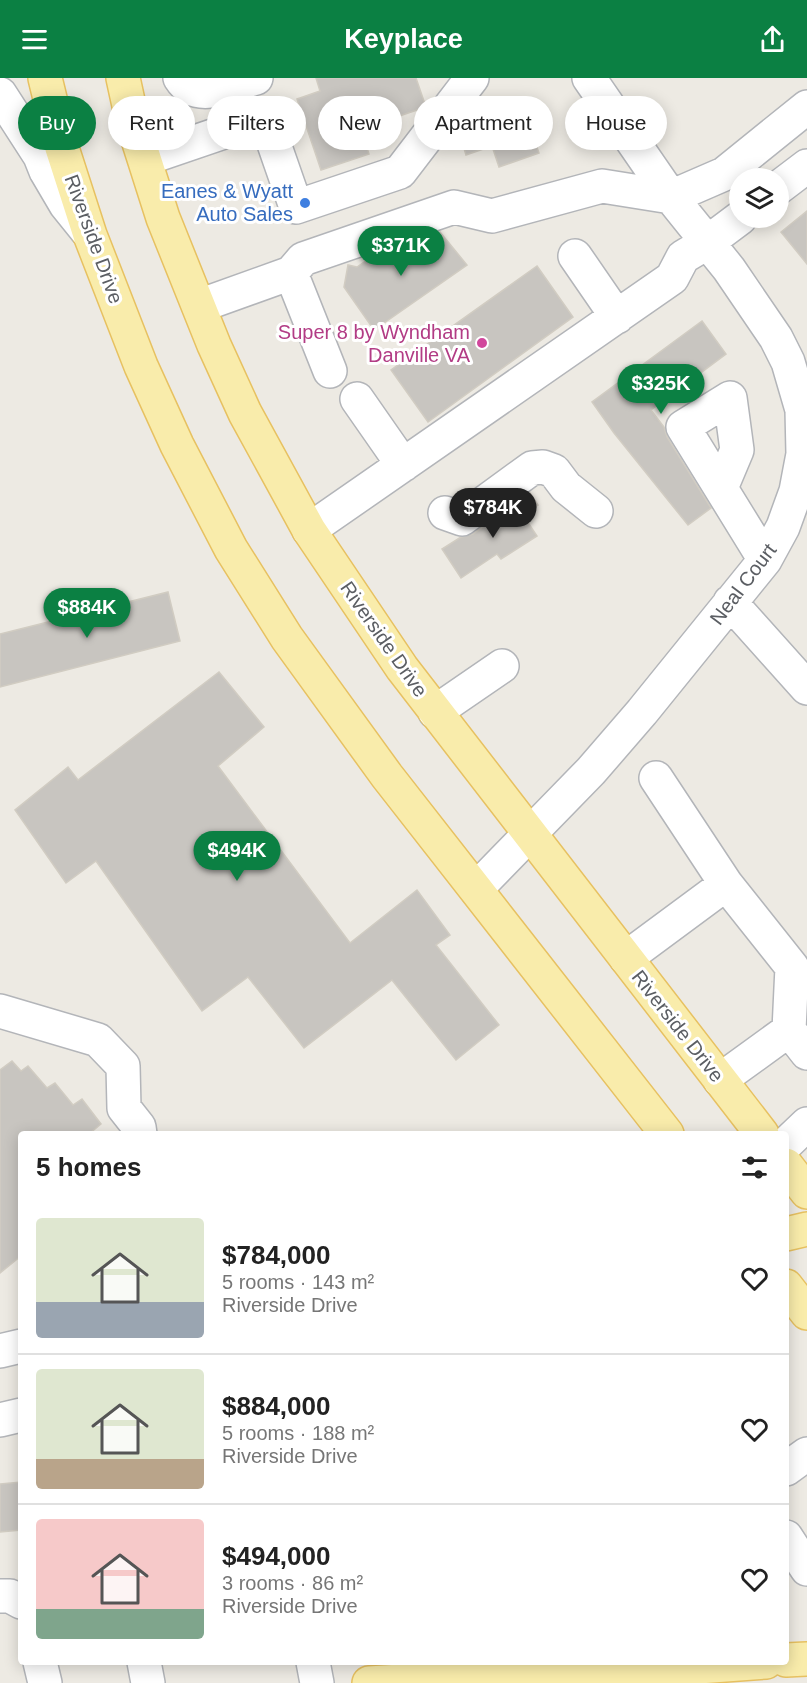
<!DOCTYPE html>
<meta charset="utf-8">
<style>
body{margin:0;font-family:Arial,sans-serif;background:#f2f2f2;color:#222;height:100vh;display:flex;flex-direction:column;font-size:22px;white-space:nowrap}
*{box-sizing:border-box;margin:0}
p{font-size:20px;color:#767676}
.icon{flex:none;width:33px;height:33px;fill:none;stroke:currentColor;stroke-width:2;stroke-linecap:round;stroke-linejoin:round}
.map{position:relative;flex:1;overflow:hidden}
.drawer{position:absolute;left:18px;top:1053px;width:771px;height:534px;display:flex;flex-direction:column;background:#fff;border-radius:6px;box-shadow:0 3px 15px #0003}
.drawer>*{flex:none}
.guide{position:absolute;left:18px;top:18px;width:771px;height:54px;display:flex;gap:12px}
.buttons{position:absolute;left:729px;top:90px;display:grid;gap:12px}
.buttons a{display:grid;place-items:center;width:60px;height:60px;border-radius:50%;background:#fff;box-shadow:0 3px 15px #0003;font-size:30px}
.price{position:absolute;translate:-50% -51px;padding:0 14px;border-radius:21px;background:#0b8043;color:#fff;font-size:20px;line-height:39px;filter:drop-shadow(0 2px 3px #0008)}
.price::after{content:'';position:absolute;left:50%;top:36px;width:18px;height:14px;margin-left:-9px;background:inherit;clip-path:polygon(0 0,100% 0,50% 100%)}
.price.on{background:#222;color:#fff}
ul{padding:0;list-style:none}
li{display:flex;align-items:center;gap:18px;height:150px;padding:0 18px}
li+li{border-top:2px solid #e0e0e0}
li span{display:grid;place-items:center;flex:none;width:168px;height:120px;border-radius:6px;color:#555}
li>.icon{margin-inline-start:auto}
span .icon{width:72px;height:72px;fill:#fffc;stroke-width:1}
li b{font-size:26px}
h2{display:flex;justify-content:space-between;align-items:center;height:72px;padding:0 18px;font-size:26px}
.tag{padding:0 21px;border-radius:27px;background:#fff;box-shadow:0 3px 15px #0003;font-size:21px;line-height:54px}
.tag.on{background:#0b8043;color:#fff}
header{display:flex;justify-content:space-between;align-items:center;height:78px;padding:0 18px;background:#0b8043;color:#fff;font-size:27px;font-weight:700}
.map>svg:first-child{display:block}
.building{fill:#c8c5c0;stroke:#d1ccc2;stroke-width:1.5}
.lines{fill:none;stroke-linecap:round;stroke-linejoin:round}
.minor-casing{stroke:#b3b5b9;stroke-width:36}
.major-casing{stroke:#e7c161;stroke-width:36}
.minor{stroke:#fff;stroke-width:33}
.major{stroke:#f9ecab;stroke-width:33}
.shop-dot{fill:#3f7fe0;stroke:#fff;stroke-width:2}
.hotel-dot{fill:#d1479c;stroke:#fff;stroke-width:2}
.labels{text-anchor:middle;dominant-baseline:central;stroke-width:6;stroke-linejoin:round;paint-order:stroke}
.shop-label{font-size:20px;fill:#366cbe;stroke:#fff;text-anchor:end}
.street-label{font-size:20px;fill:#5b5e63;stroke:#fff}
.hotel-label{font-size:20px;fill:#b23c85;stroke:#fff;text-anchor:end}
</style>
<header><svg class="icon" aria-label="menu" viewBox="0 0 24 24"><path d="M4 6h16M4 12h16M4 18h16"/></svg>Keyplace<svg class="icon" aria-label="share" viewBox="0 0 24 24"><path d="M12 15V3M7 8l5-5 5 5M5 13v7h14v-7"/></svg></header>
<div class="map">
<svg width="807" height="1605" viewBox="0 0 807 1605">
<rect width="100%" height="100%" fill="#edeae3"/>
<path class="building" d="M 316,0 L 416,0 L 426,29 L 361,51 L 369,76 L 321,92 L 297,21 L 320,13 Z
M 525,35 L 539,75 L 499,89 L 492,68 L 466,77 L 460,57 Z
M 807,133 L 807,186 L 781,154 Z
M 440,154 L 467,187 L 374,252 L 344,209 L 348,187 L 357,189 L 377,175 L 428,158 L 429,160 Z
M 537,188 L 573,239 L 428,344 L 391,292 Z
M 702,243 L 726,276 L 651,332 L 664,349 L 667,359 L 711,430 L 688,447 L 614,355 L 592,324 Z
M 530,415 L 538,427 L 523,437 L 537,458 L 501,481 L 497,476 L 461,500 L 442,471 L 461,459 L 473,456 Z
M 168,514 L 180,563 L 0,609 L 0,556 Z
M 219,594 L 264,649 L 218,688 L 350,865 L 417,812 L 450,857 L 436,867 L 499,947 L 456,982 L 392,902 L 304,970 L 248,899 L 202,933 L 96,783 L 66,805 L 15,732 L 68,689 L 78,702 Z
M 12,983 L 21,993 L 28,988 L 47,1010 L 55,1005 L 73,1027 L 82,1021 L 101,1046 L 89,1056 L 21,1056 L 21,1178 L 0,1195 L 0,992 Z
M 21,1404 L 21,1452 L 0,1454 L 0,1406 Z"/>
<g class="lines">
<g class="minor-casing">
<path id="minor" d="M 180,0 C 197,27 234,6 256,0
M 0,16 L 40,78 L 46,93 L 66,127 L 87,153
M 145,81 L 265,40 L 296,129 L 400,94 L 472,0
M 778,110 L 807,88
M 575,178 L 617,239
M 291,195 L 330,293
M 199,228 L 291,195 L 303,181 L 454,129 L 492,138 L 602,108 L 671,119 L 724,96 L 807,29
M 357,321 L 403,387
M 721,410 L 737,372 L 730,320 L 683,349 L 765,482
M 445,435 L 462,441 L 532,390 L 543,389 L 554,393 L 566,409 L 596,433
M 309,452 L 672,200 L 683,179 L 708,164 L 740,140
M 730,524 L 807,610
M 435,634 L 502,588
M 656,700 L 726,806 L 792,889 L 789,952 L 807,975
M 476,811 L 591,693 L 642,634 L 765,482 L 783,449 L 796,413 L 803,376 L 802,332 L 788,284 L 776,260 L 729,191 L 671,119 L 589,0
M 626,880 L 726,806
M 0,933 L 98,962 L 123,988 L 124,1030 L 139,1049 L 140,1056
M 720,1002 L 789,952
M 786,1066 L 807,1046
M 0,1273 L 21,1268
M 0,1342 L 21,1337
M 786,1391 L 807,1376
M 786,1459 L 807,1491
M 0,1518 L 10,1518 L 21,1524
M 40,1584 L 45,1605
M 144,1584 L 148,1605
M 313,1584 L 317,1605"/>
</g>
<g class="major-casing">
<path id="major" d="M 45,0 L 62,70 L 90,157 L 141,288 L 177,367 L 231,471 L 287,560 L 387,698 L 667,1056
M 123,0 L 133,46 L 163,140 L 214,267 L 245,335 L 309,452 L 402,590 L 762,1056
M 786,1087 L 807,1114
M 786,1156 L 807,1151
M 786,1208 L 807,1235
M 786,1582 L 807,1581
M 369,1605 L 544,1594 L 659,1592 L 766,1584"/>
</g>
<use href="#minor" class="minor"/>
<use href="#major" class="major"/>
</g>
<circle class="shop-dot" cx="305" cy="125" r="6"/>
<circle class="hotel-dot" cx="482" cy="265" r="6"/>
<g class="labels">
<g class="shop-label">
<text x="293" y="113">Eanes &amp; Wyatt<tspan x="293" dy="23">Auto Sales</tspan></text>
</g>
<g class="street-label">
<text transform="translate(94 161) rotate(70)">Riverside Drive</text>
<text transform="translate(743 506) rotate(-53)">Neal Court</text>
<text transform="translate(384 561) rotate(55)">Riverside Drive</text>
<text transform="translate(678 948) rotate(52)">Riverside Drive</text>
</g>
<g class="hotel-label">
<text x="470" y="254">Super 8 by Wyndham<tspan x="470" dy="23">Danville VA</tspan></text>
</g>
</g>
</svg>
<div class="buttons">
<a><svg class="icon" aria-label="layers" viewBox="0 0 24 24"><path d="M12 4l9 5-9 5-9-5zM3 14l9 5 9-5"/></svg></a>
</div>
<b class="price" style="left:401px;top:199px">$371K</b>
<b class="price" style="left:661px;top:337px">$325K</b>
<b class="price on" style="left:493px;top:461px">$784K</b>
<b class="price" style="left:87px;top:561px">$884K</b>
<b class="price" style="left:237px;top:804px">$494K</b>
<div class="guide">
<a class="tag on">Buy</a>
<a class="tag">Rent</a>
<a class="tag">Filters</a>
<a class="tag">New</a>
<a class="tag">Apartment</a>
<a class="tag">House</a>
</div>
<section class="drawer">
<h2>5 homes<svg class="icon" aria-label="filters" viewBox="0 0 24 24"><path d="M4 7h16M4 17h16"/><circle cx="9" cy="7" r="2"/><circle cx="15" cy="17" r="2"/></svg></h2>
<ul>
<li><span style="background:linear-gradient(#dfe7d0 70%,#9aa5b1 0)"><svg class="icon" aria-label="home" viewBox="0 0 24 24"><path d="M3 11l9-7 9 7M6 9v11h12V9"/></svg></span><div><b>$784,000</b><p>5 rooms · 143 m²</p><p>Riverside Drive</p></div><svg class="icon" aria-label="heart" viewBox="0 0 24 24"><path d="M12 20l-8-8c-3-5 5-10 8-4 3-6 11-1 8 4z"/></svg></li>
<li><span style="background:linear-gradient(#dfe7d0 75%,#b9a48a 0)"><svg class="icon" aria-label="home" viewBox="0 0 24 24"><path d="M3 11l9-7 9 7M6 9v11h12V9"/></svg></span><div><b>$884,000</b><p>5 rooms · 188 m²</p><p>Riverside Drive</p></div><svg class="icon" aria-label="heart" viewBox="0 0 24 24"><path d="M12 20l-8-8c-3-5 5-10 8-4 3-6 11-1 8 4z"/></svg></li>
<li><span style="background:linear-gradient(#f6c9c9 75%,#7fa58c 0)"><svg class="icon" aria-label="home" viewBox="0 0 24 24"><path d="M3 11l9-7 9 7M6 9v11h12V9"/></svg></span><div><b>$494,000</b><p>3 rooms · 86 m²</p><p>Riverside Drive</p></div><svg class="icon" aria-label="heart" viewBox="0 0 24 24"><path d="M12 20l-8-8c-3-5 5-10 8-4 3-6 11-1 8 4z"/></svg></li>
</ul>
</section>
</div>
